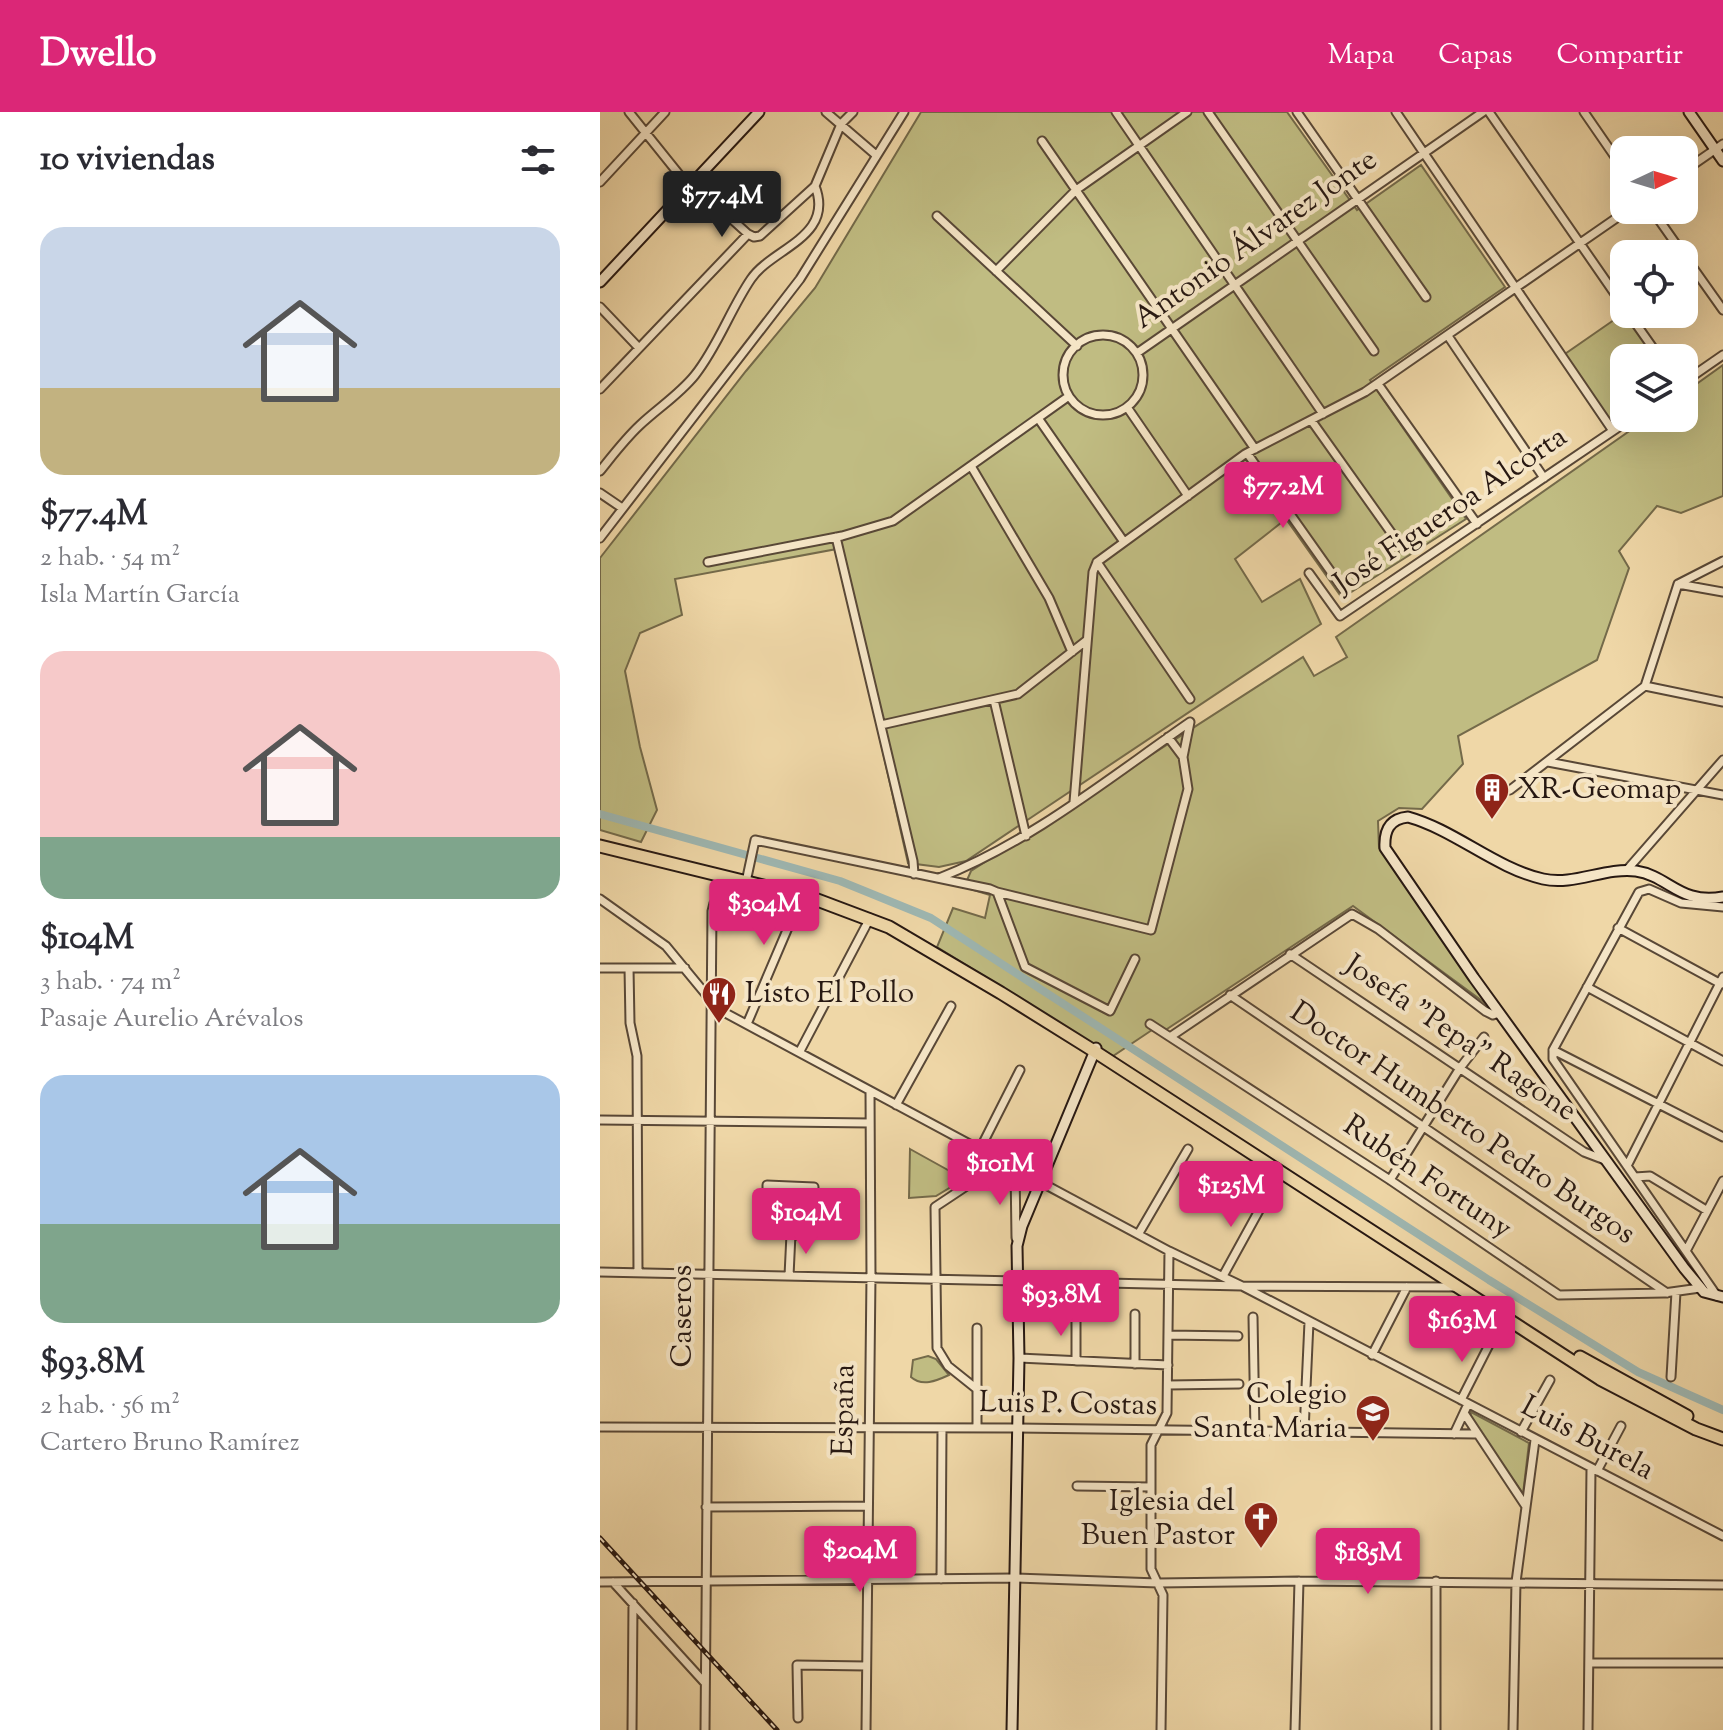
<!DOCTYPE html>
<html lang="es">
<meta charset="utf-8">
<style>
body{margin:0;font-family:"Sorts Mill Goudy",serif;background:#f7f7f7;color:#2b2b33;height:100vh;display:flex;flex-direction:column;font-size:30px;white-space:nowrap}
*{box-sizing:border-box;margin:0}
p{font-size:26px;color:#7c7c81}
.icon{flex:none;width:44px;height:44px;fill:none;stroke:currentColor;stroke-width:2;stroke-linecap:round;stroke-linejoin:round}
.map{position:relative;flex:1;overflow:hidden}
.sheet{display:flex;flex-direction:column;background:#fff;width:600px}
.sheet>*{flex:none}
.needle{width:52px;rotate:86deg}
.buttons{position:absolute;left:1010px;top:24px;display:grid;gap:16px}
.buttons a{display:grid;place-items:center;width:88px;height:88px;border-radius:16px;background:#fff;box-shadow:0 8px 32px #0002;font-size:40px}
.price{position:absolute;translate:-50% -68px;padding:0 18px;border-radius:8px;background:#db2777;color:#fff;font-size:26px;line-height:52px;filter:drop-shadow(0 2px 4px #0008)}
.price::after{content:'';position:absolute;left:50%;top:48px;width:24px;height:18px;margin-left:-12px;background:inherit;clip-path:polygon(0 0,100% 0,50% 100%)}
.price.selected{background:#222;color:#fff}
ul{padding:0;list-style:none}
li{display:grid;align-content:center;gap:16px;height:424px;padding:0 40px}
li span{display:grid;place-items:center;height:248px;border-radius:24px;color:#555}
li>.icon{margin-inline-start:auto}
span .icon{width:144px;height:144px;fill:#fffc;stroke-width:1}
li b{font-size:34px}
h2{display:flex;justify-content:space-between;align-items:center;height:96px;padding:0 40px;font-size:34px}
header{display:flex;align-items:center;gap:48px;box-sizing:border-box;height:112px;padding:0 40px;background:#db2777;color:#fff}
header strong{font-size:38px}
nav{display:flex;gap:44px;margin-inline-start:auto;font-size:28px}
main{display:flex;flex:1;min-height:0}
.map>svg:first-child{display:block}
.green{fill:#c0bc82;stroke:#746a4a;stroke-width:2}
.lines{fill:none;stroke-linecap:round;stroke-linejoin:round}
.canal{stroke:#9eb7b2;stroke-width:8}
.street-casing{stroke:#594837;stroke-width:11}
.secondary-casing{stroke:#271812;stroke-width:13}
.primary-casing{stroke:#271812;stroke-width:15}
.street{stroke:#f5e5c6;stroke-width:7}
.secondary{stroke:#f5e5c6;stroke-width:9}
.primary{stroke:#efd7a7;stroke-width:11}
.rail-casing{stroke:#271812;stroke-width:5}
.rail{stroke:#f5e5c6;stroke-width:2;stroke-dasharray:6;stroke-linecap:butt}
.labels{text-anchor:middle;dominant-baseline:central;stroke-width:8;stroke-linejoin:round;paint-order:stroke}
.street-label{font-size:30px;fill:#271812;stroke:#f5e5c6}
.poi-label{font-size:30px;fill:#271812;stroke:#f5e5c6;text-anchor:start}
</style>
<header>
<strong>Dwello</strong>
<nav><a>Mapa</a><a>Capas</a><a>Compartir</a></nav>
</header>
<main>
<section class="sheet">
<h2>10 viviendas<svg class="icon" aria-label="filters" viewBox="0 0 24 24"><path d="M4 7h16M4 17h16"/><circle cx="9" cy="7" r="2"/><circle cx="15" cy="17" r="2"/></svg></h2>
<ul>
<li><span style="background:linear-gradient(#c9d6e8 65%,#c2b280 0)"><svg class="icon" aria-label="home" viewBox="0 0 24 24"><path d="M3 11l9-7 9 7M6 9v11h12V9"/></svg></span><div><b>$77.4M</b><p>2 hab. · 54 m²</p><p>Isla Martín García</p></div></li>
<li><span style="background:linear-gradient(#f6c9c9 75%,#7fa58c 0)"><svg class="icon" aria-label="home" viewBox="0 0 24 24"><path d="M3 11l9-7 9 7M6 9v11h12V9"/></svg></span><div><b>$104M</b><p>3 hab. · 74 m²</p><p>Pasaje Aurelio Arévalos</p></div></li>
<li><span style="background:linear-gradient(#a9c7e8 60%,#7fa58c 0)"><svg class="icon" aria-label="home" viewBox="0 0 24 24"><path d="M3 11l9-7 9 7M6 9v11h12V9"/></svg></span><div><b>$93.8M</b><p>2 hab. · 56 m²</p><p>Cartero Bruno Ramírez</p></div></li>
</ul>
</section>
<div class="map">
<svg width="1123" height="1618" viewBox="0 0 1123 1618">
<rect width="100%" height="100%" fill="#efd7a7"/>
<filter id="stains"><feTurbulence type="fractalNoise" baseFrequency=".0025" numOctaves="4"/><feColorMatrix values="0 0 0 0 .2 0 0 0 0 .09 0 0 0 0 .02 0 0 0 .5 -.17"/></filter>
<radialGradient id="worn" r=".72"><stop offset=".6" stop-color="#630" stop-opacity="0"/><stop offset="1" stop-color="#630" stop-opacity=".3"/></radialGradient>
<path class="green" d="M 321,0 L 687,0 L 757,98 L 821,53 L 905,175 L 770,268 L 866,407 L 742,486 L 686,407 L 635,447 L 662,490 L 700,467 L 721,512 L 366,749 L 339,755 L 308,751 L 237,437 L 75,467 L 82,503 L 40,521 L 25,559 L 40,635 L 57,698 L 41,730 L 0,718 L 0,446 L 146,259 L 215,176 Z
M 1024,201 L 1029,202 L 1060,246 L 1024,246 L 1024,306 L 1032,306 L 1013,319 L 962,244 Z
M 1123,253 L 1123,384 L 1081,401 L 1057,394 L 1019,439 L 1029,456 L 997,548 L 858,624 L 863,652 L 822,697 L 799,696 L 778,709 L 779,736 L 885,887 L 885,891 L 753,794 L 561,921 L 552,918 L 513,944 L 337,835 L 353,796 L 385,806 L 390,783 L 364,775 L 371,759 L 703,545 L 714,564 L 747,545 L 736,525 L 1048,306 L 1084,306 L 1084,281 Z
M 310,1037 L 364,1067 L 336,1084 L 309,1086 Z
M 171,1079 L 209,1079 L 209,1118 L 171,1118 Z
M 328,1244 L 336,1247 L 349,1263 C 336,1269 322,1275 311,1265 L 313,1248 Z
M 871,1300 L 929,1331 L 923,1382 L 870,1305 Z"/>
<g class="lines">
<path class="canal" d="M 0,702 L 240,769 L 331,806 L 889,1168 L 1038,1260 L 1123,1298"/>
<g class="street-casing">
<path id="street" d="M 29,0 L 90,76
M 226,0 L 276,43
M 516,0 L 723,302
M 608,0 L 774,239
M 697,0 L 826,185
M 796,0 L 1013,319
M 889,0 L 1024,195
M 984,0 L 1024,58
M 442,29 L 655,337
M 1084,59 L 1123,32
M 0,70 L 65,0
M 93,72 L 148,122
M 1052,98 L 1083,142
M 337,104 L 477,234
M 1084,143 L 1123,198
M 396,159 L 476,78 L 587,0
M 0,195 L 39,236
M 1029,202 L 1060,246
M463 263a40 40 0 1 1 80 0a40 40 0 1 1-80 0Z
M 848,224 L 944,366
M 537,241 L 883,0
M 1084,270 L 1123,243
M 778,272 L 877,412
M 0,277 L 148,122 L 154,125 L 160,124 L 215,74 L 241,12 L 253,0
M 527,295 L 588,384
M 438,306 L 524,430
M 711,308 L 802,436
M 647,341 L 743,477
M 371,354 L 449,486 L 472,540
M 0,359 C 13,343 25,327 40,313 C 58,296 80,282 95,263 C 118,234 130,198 151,167 C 172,136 235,125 215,74
M 0,381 L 22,396
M 236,425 L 313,749 L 314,762
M 0,426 L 200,167 L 304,0
M 108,450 L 242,424 L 293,409 L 469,284
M 497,450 L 590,587
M 709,461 L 740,504 L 1032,306
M 1078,472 L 1123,480
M 1045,574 L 1123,590
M 394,588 L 426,724
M 281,613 L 418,582 L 487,528
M 948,650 L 1123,683
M 910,678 L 1045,574 L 1078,472 L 1123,449
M 474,690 L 493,460 L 497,450 L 645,342 L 765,280 L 1028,98
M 1026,759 L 1123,648
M 339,766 C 431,730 509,666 590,610 L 583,645
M 146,770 L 155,728 L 390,777 L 397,780 L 425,855 L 510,899 L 535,847
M 397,780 L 551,818 L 588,677 L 583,645 L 568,625
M 0,787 L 66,834 L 118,897 L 569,1139 L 642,1174 L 1123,1424
M 1018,816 L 1121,872
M 690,842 L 984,1040 L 1005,1048
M 0,856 L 85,856
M 29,856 L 30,911 L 37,944 L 38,1160
M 987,875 L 1123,949
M 630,883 L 1067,1181
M 550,912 L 790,1068 L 959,1183 L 1064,1181 L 1100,1176
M 570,925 L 752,802 L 778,817 L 885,899 L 893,903 L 900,901
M 953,938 L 953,947 L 1117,1184
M 953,938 L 1039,780 L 1049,777 L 1081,791 L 1123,795
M 953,938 L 1123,1025
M 200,939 L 270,806
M 296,993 L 351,894
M 0,1008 L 270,1011
M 1027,1054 L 1123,865
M 415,1056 L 416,1126
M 1035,1065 L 1050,1064 L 1106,1098
M 790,1068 L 860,956 L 884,925
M 167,1073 L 214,1075 L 212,1123 L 167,1122 Z
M 539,1121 L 588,1037
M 1086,1139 L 1123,1069
M 0,1160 L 642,1174 L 857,1175
M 189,1164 L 191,1122
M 623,1164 L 667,1084
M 476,1203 L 476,1249
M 653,1205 L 655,1320
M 377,1216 L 377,1316
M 568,1223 L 638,1224
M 772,1243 L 807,1175
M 419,1246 L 568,1253
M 535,1252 L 535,1202
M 1071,1265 L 1076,1180
M 568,1273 L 639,1272
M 378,1278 L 348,1254 L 337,1236 L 335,1095 L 374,1069 L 380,1037 L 420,958
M 861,1288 L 890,1231
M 864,1301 L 925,1393
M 0,1315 L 417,1316 L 876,1322
M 704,1320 L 709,1210
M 921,1320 L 950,1268
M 854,1322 L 868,1292
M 997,1359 L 1021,1314
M 477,1374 L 551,1375
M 106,1395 L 268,1394
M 341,1467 L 342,1316
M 836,1469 L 836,1618
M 0,1470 L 414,1466 L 558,1471 L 699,1469 L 1123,1473
M 13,1470 L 105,1571
M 989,1551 L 1123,1551
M 198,1606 L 197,1553 L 266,1554
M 32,1618 L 33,1491
M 105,1618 L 112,799 L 114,791 L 119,789 L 185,802 L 190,811 L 147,912
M 266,1618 L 271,1164 L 270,979
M 561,1618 L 563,1483 L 551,1457 L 551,1333 L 567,1301 L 569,1139
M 695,1618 L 699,1469
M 913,1618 L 916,1470 L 935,1328
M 988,1618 L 991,1357"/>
</g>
<g class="secondary-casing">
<path id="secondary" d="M 1089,0 L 1123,49
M 0,170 L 159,0
M 1123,785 C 1080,793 1069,764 1036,759 C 1005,755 974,774 943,767 C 895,756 855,718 808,705 C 789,707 784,719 785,736 L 874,866 L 1084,1156 L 1104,1180 L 1123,1185
M 412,1618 L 419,1246 L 417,1134 L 422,1114 L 496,936"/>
</g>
<g class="primary-casing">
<path id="primary" d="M 0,734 L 212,786 L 289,815 L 401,881 L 494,939 L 1000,1267 L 1096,1317 L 1123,1327
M 980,1245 L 1087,1304"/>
</g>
<use href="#street" class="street"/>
<use href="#secondary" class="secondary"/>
<use href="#primary" class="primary"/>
<g class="rail-casing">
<path id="rail" d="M 0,1426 L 177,1618"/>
</g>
<use href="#rail" class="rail"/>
</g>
<defs>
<g id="building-pin" transform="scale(1.8)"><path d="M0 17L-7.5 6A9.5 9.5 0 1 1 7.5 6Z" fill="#8f2418" stroke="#f5e5c6"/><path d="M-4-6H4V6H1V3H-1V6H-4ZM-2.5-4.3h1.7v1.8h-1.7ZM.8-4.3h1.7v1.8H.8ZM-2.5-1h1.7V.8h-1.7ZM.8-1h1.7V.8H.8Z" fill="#fff"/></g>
<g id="restaurant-pin" transform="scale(1.8)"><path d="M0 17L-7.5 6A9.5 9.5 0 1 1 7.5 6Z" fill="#8f2418" stroke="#f5e5c6"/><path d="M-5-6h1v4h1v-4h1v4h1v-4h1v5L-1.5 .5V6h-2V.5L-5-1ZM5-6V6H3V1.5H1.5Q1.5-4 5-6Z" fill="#fff"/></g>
<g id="school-pin" transform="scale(1.8)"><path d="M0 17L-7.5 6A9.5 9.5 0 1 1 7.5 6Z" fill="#8f2418" stroke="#f5e5c6"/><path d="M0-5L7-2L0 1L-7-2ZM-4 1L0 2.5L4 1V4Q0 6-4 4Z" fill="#fff"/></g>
<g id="church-pin" transform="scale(1.8)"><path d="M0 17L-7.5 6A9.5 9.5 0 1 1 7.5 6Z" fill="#8f2418" stroke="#f5e5c6"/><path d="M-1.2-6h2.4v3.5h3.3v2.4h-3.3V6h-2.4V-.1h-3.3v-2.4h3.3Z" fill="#fff"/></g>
</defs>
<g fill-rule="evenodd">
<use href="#building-pin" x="892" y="678"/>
<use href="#restaurant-pin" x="119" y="882"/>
<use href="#school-pin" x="773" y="1300"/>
<use href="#church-pin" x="661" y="1407"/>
</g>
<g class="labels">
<g class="street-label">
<text transform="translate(656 128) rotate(-35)">Antonio Álvarez Jonte</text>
<text transform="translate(851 399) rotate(-34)">José Figueroa Alcorta</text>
<text transform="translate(860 927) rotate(34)">Josefa "Pepa" Ragone</text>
<text transform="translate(862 1012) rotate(34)">Doctor Humberto Pedro Burgos</text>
<text transform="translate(827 1066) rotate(34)">Rubén Fortuny</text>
<text transform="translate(83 1204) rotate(-90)">Caseros</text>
<text transform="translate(468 1293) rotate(1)">Luis P. Costas</text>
<text transform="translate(245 1298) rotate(-89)">España</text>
<text transform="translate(987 1327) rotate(28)">Luis Burela</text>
</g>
<g class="poi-label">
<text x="918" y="678">XR-Geomap</text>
<text x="145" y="882">Listo El Pollo</text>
<text x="747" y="1283" text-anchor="end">Colegio<tspan x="747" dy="34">Santa Maria</tspan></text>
<text x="635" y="1390" text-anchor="end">Iglesia del<tspan x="635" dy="34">Buen Pastor</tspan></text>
</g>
</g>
<rect width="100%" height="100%" filter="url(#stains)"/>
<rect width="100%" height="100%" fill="url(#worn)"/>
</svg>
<div class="buttons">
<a><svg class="needle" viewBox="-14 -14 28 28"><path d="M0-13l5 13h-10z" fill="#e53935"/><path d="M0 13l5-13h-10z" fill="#7c7c81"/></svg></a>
<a><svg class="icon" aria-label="locate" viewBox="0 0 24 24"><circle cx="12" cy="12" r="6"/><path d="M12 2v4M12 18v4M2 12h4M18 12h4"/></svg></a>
<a><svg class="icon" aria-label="layers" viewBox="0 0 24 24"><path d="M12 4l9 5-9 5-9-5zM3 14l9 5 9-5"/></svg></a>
</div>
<b class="price selected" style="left:122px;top:127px">$77.4M</b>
<b class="price" style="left:683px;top:418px">$77.2M</b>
<b class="price" style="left:164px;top:835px">$304M</b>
<b class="price" style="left:400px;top:1095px">$101M</b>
<b class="price" style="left:631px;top:1117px">$125M</b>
<b class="price" style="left:206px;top:1144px">$104M</b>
<b class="price" style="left:461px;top:1226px">$93.8M</b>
<b class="price" style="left:862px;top:1252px">$163M</b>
<b class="price" style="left:260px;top:1482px">$204M</b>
<b class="price" style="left:768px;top:1484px">$185M</b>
</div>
</main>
